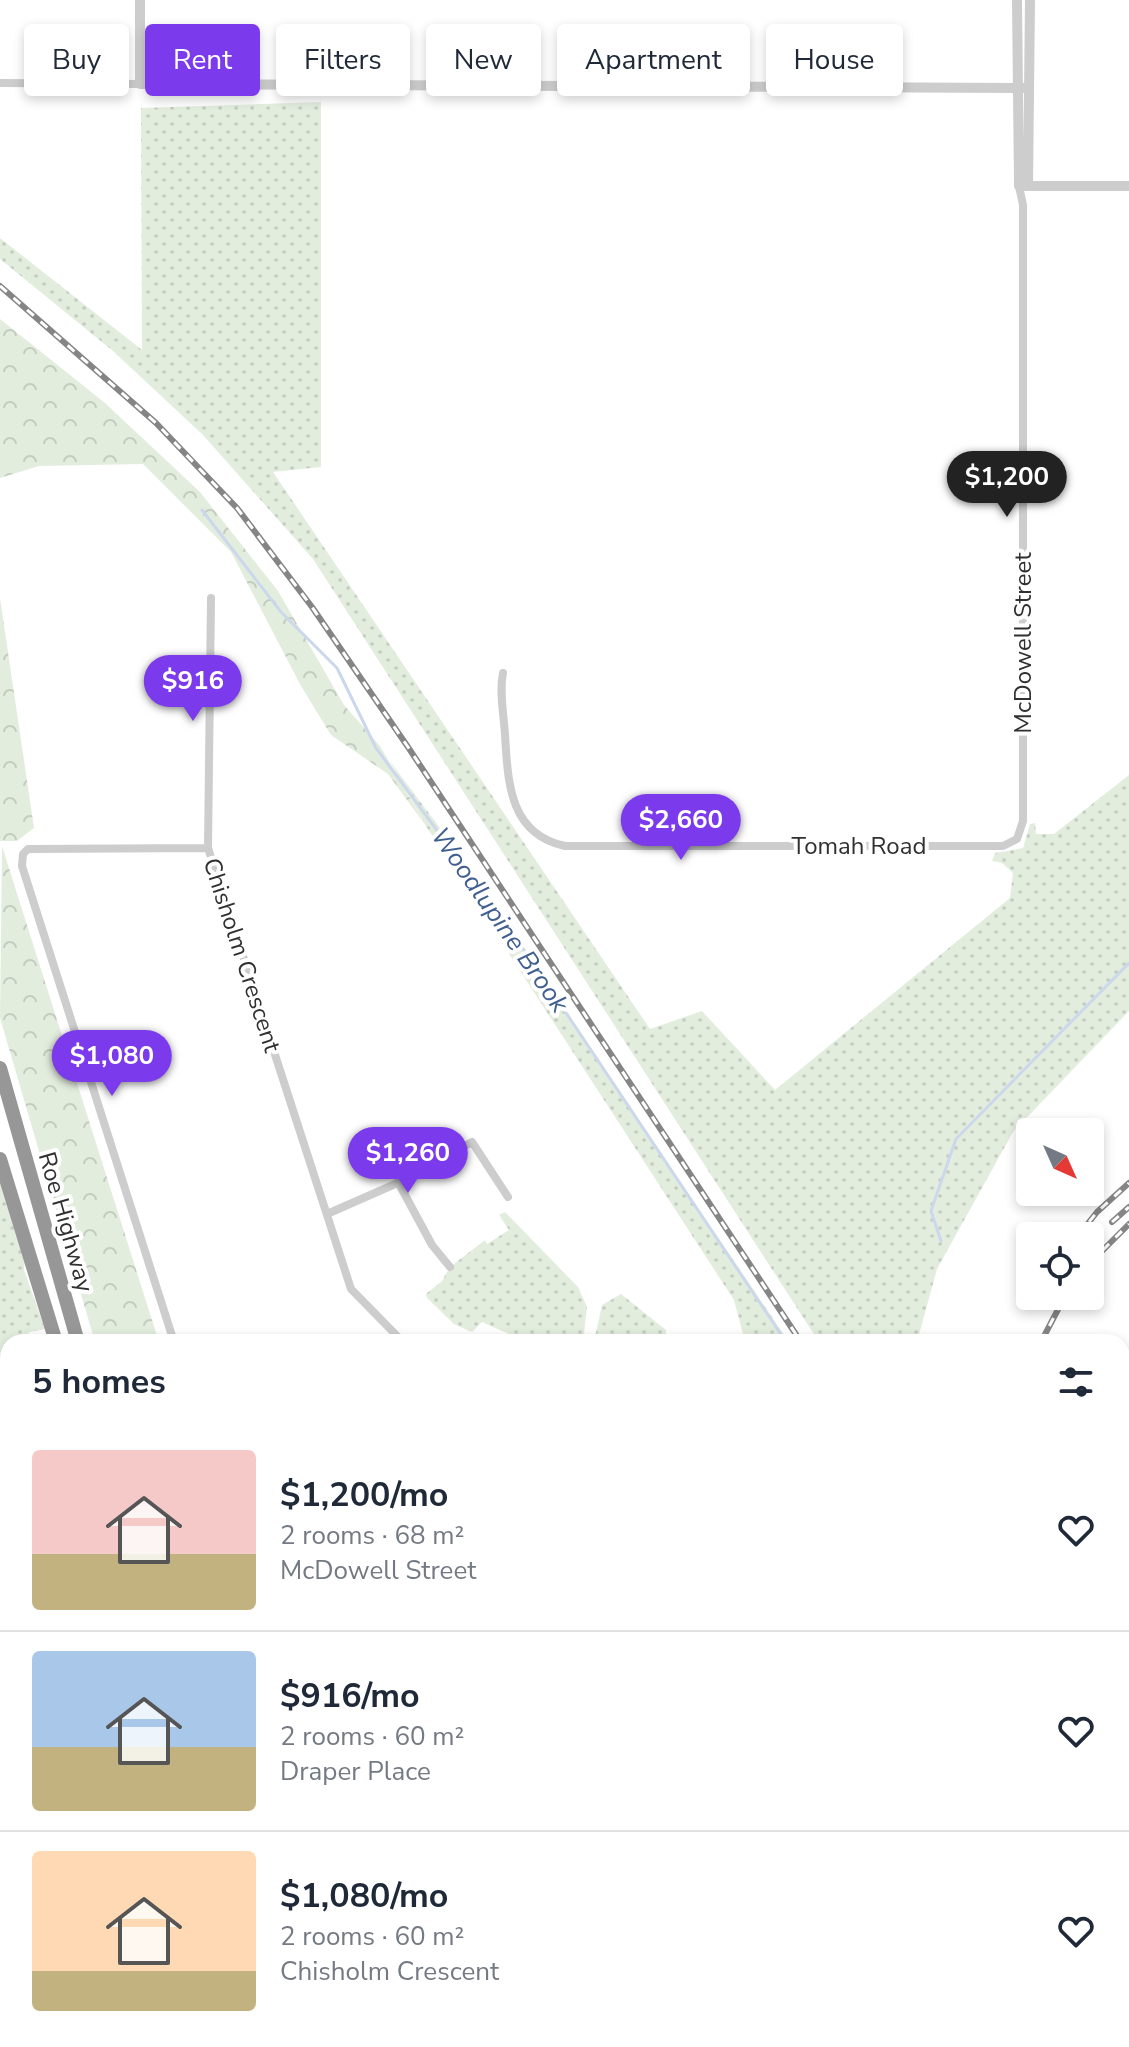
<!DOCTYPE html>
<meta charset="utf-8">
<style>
body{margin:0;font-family:"Nunito Sans",sans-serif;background:#f2f2f3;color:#1f2937;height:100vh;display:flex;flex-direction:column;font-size:30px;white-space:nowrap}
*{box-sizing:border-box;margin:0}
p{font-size:26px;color:#747a83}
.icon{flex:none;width:44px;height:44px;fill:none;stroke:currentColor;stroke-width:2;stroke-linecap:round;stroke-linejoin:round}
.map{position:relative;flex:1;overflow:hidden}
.details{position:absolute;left:0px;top:1334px;width:1130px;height:714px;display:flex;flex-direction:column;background:#fff;border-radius:24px 24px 0 0;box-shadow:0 4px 12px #0003}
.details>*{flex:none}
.guide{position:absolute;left:24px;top:24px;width:1082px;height:72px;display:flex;gap:16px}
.needle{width:52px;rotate:135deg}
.controls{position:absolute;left:1016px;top:1118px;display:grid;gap:16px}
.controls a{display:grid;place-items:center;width:88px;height:88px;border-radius:8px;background:#fff;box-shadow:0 4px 12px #0003;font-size:40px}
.price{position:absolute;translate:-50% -68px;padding:0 18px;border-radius:28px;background:#7c3aed;color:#fff;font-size:26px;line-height:52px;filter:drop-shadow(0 2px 4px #0008)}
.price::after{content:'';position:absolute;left:50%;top:48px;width:24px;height:18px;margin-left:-12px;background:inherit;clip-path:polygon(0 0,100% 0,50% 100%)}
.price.on{background:#222;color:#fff}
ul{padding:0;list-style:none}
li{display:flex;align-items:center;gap:24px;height:200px;padding:0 32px}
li+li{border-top:2px solid #e0e1e3}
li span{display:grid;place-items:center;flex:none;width:224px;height:160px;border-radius:8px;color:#555}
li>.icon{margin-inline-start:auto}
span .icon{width:96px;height:96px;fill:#fffc;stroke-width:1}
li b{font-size:34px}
h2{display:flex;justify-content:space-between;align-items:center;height:96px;padding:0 32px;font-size:34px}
.chip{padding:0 28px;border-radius:8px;background:#fff;box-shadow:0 4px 12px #0003;font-size:28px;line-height:72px}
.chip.on{background:#7c3aed;color:#fff}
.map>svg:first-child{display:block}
.grass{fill:url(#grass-dots)}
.forest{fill:url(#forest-crowns)}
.green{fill:#e3edde}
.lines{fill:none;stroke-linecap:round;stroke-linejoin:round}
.stream{stroke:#cbd8ec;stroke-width:3}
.minor{stroke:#cdcdcd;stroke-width:8}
.tertiary{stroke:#cdcdcd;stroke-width:10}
.secondary{stroke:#bababa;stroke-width:12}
.motorway{stroke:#979797;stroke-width:14}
.rail-casing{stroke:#858585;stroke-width:6}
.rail{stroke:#fff;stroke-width:3;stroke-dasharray:9;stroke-linecap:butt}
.labels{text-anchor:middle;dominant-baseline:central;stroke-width:8;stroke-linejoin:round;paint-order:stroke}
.street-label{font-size:24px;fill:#303030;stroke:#fff}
.water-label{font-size:26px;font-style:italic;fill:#3f5f91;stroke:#fff}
</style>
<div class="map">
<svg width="1129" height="2047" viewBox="0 0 1129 2047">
<defs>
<pattern id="grass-dots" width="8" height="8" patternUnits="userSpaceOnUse" patternTransform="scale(2)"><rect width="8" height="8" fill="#e3edde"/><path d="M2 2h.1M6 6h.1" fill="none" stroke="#c3ccbf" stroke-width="1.8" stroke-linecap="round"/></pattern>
<pattern id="forest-crowns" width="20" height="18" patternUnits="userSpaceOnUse" patternTransform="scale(2)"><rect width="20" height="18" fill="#e3edde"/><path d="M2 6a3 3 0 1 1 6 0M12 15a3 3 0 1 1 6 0" fill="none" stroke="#c3ccbf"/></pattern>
</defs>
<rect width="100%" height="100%" fill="#fff"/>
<path class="grass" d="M 321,102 L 321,467 L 273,472 L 650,1029 L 702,1011 L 775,1090 L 1010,898 L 1013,873 L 1002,863 L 992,861 L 995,853 L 1023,848 L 1030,824 L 1035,823 L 1036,834 L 1054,834 L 1129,775 L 1129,1011 L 1013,1132 L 937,1269 L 917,1342 L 819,1342 L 313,559 L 203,435 L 113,351 L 0,259 L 0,238 L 142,350 L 141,108 Z
M 389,760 L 443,832 L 789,1342 L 745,1342 L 734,1300 L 426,826 Z
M 0,1181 L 25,1260 L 24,1270 L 45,1329 L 30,1332 L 19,1342 L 8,1342 L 8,1350 L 0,1360 Z
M 505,1212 L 578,1287 L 587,1307 L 583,1342 L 527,1342 L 482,1322 L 472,1332 L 454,1324 L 427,1298 L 426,1294 L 442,1281 L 450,1267 L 485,1240 L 487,1244 L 509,1230 L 499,1215 Z
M 621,1294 L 666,1330 L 666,1342 L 594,1342 L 602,1305 Z"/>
<path class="forest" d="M 0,319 L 105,403 L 200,492 L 278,591 L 344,705 L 380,746 L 426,826 L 388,774 L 331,735 L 301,686 L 231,552 L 143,464 L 39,466 L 0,478 Z
M 0,598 L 34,828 L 17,841 L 0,841 Z
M 2,846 L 159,1342 L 95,1342 L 0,1018 Z
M 8,1359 L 8,1710 L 0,1711 L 0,1392 Z
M 1129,1730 L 1129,1829 L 1122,1829 L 1122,1737 Z
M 526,2040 L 968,2040 L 968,2047 L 511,2047 Z"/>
<path class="green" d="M 0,1801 L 8,1802 L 8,2015 L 0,2009 Z
M 51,2040 L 349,2040 L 333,2047 L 67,2047 Z"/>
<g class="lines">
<path class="stream" d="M 202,510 L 281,612 L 337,668 L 376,748 L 510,929 L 786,1342
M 941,1241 L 931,1211 L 956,1139 L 1129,963"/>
<path class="minor" d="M 0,83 L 140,84
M 503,673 C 499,693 504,715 505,735 C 508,782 509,834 565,846 L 1003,846 L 1017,839 L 1023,821 L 1023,205 L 1019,186
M 208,848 L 211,598
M 398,1182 L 432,1245 L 450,1267
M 327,1214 L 393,1185 L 472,1142 L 508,1197
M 174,1342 L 22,866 L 23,854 L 28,849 L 208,848 L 351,1289 L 403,1342
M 1122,1387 L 1129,1381
M 1122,1707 L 1129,1699
M 1122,1722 L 1129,1716"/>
<path class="tertiary" d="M 140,0 L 140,84 L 1028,88
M 1017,0 L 1019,186 L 1129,186
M 1028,186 L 1030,0"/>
<path class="secondary" d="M 1122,1850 L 1129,1849
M 981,2047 L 982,2040"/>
<path class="motorway" d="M 0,1068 L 78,1342
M 0,1159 L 56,1342
M 0,1718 L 8,1717
M 0,1762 L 8,1763
M 0,1792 L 8,1793
M 1122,1901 L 1129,1901
M 1122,1928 L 1129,1928
M 1122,1960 L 1129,1960
M 0,2018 L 8,2024
M 35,2040 L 48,2047
M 197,2040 L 197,2047
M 215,2040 L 216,2047
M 357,2047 L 370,2040
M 420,2047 L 429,2040"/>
<g class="rail-casing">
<path id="rail" d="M 0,286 L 156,423 L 237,508 L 312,607 L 408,747 L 801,1342
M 1112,1222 L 1129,1207
M 1078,1236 L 1097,1212 L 1129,1183
M 1090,1263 L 1129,1224
M 1041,1342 L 1065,1296
M 1122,1637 L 1129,1630
M 1014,2047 L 1014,2040
M 1027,2047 L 1028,2040"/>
</g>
<use href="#rail" class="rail"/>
</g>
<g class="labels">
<g class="street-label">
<text transform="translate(1023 643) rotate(-90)">McDowell Street</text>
<text x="859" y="846">Tomah Road</text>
<text transform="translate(242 955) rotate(72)">Chisholm Crescent</text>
<text transform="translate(66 1222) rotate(74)">Roe Highway</text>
</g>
<g class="water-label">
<text transform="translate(500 920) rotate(55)">Woodlupine Brook</text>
</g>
</g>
</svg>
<div class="controls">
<a><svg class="needle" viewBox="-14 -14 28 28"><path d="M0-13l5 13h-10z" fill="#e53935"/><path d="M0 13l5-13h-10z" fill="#747a83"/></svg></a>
<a><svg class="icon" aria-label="locate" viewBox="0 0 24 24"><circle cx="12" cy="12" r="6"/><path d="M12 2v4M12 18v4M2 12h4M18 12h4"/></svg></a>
</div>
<b class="price on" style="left:1007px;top:519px">$1,200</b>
<b class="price" style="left:193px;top:723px">$916</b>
<b class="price" style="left:681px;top:862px">$2,660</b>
<b class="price" style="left:112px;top:1098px">$1,080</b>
<b class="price" style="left:408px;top:1195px">$1,260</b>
<div class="guide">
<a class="chip">Buy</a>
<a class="chip on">Rent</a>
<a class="chip">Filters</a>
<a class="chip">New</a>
<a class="chip">Apartment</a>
<a class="chip">House</a>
</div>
<section class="details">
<h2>5 homes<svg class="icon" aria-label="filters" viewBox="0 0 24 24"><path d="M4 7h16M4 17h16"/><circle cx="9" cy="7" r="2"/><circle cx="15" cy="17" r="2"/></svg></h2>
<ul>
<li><span style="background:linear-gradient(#f6c9c9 65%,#c2b280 0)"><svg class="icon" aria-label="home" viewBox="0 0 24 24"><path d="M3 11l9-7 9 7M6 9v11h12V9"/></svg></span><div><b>$1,200/mo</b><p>2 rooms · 68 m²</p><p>McDowell Street</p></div><svg class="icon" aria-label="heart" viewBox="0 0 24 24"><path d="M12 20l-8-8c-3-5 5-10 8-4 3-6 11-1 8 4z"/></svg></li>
<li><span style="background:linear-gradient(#a9c7e8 60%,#c2b280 0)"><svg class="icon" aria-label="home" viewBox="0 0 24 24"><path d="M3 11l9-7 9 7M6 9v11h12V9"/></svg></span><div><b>$916/mo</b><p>2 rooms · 60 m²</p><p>Draper Place</p></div><svg class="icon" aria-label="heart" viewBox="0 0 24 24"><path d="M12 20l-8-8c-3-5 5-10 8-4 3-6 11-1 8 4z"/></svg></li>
<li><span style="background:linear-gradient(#ffd9b3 75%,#c2b280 0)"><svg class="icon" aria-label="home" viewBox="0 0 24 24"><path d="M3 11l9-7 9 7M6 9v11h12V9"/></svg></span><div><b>$1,080/mo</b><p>2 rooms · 60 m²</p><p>Chisholm Crescent</p></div><svg class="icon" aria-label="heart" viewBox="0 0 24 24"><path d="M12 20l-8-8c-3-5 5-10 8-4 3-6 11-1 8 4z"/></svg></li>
</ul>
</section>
</div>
